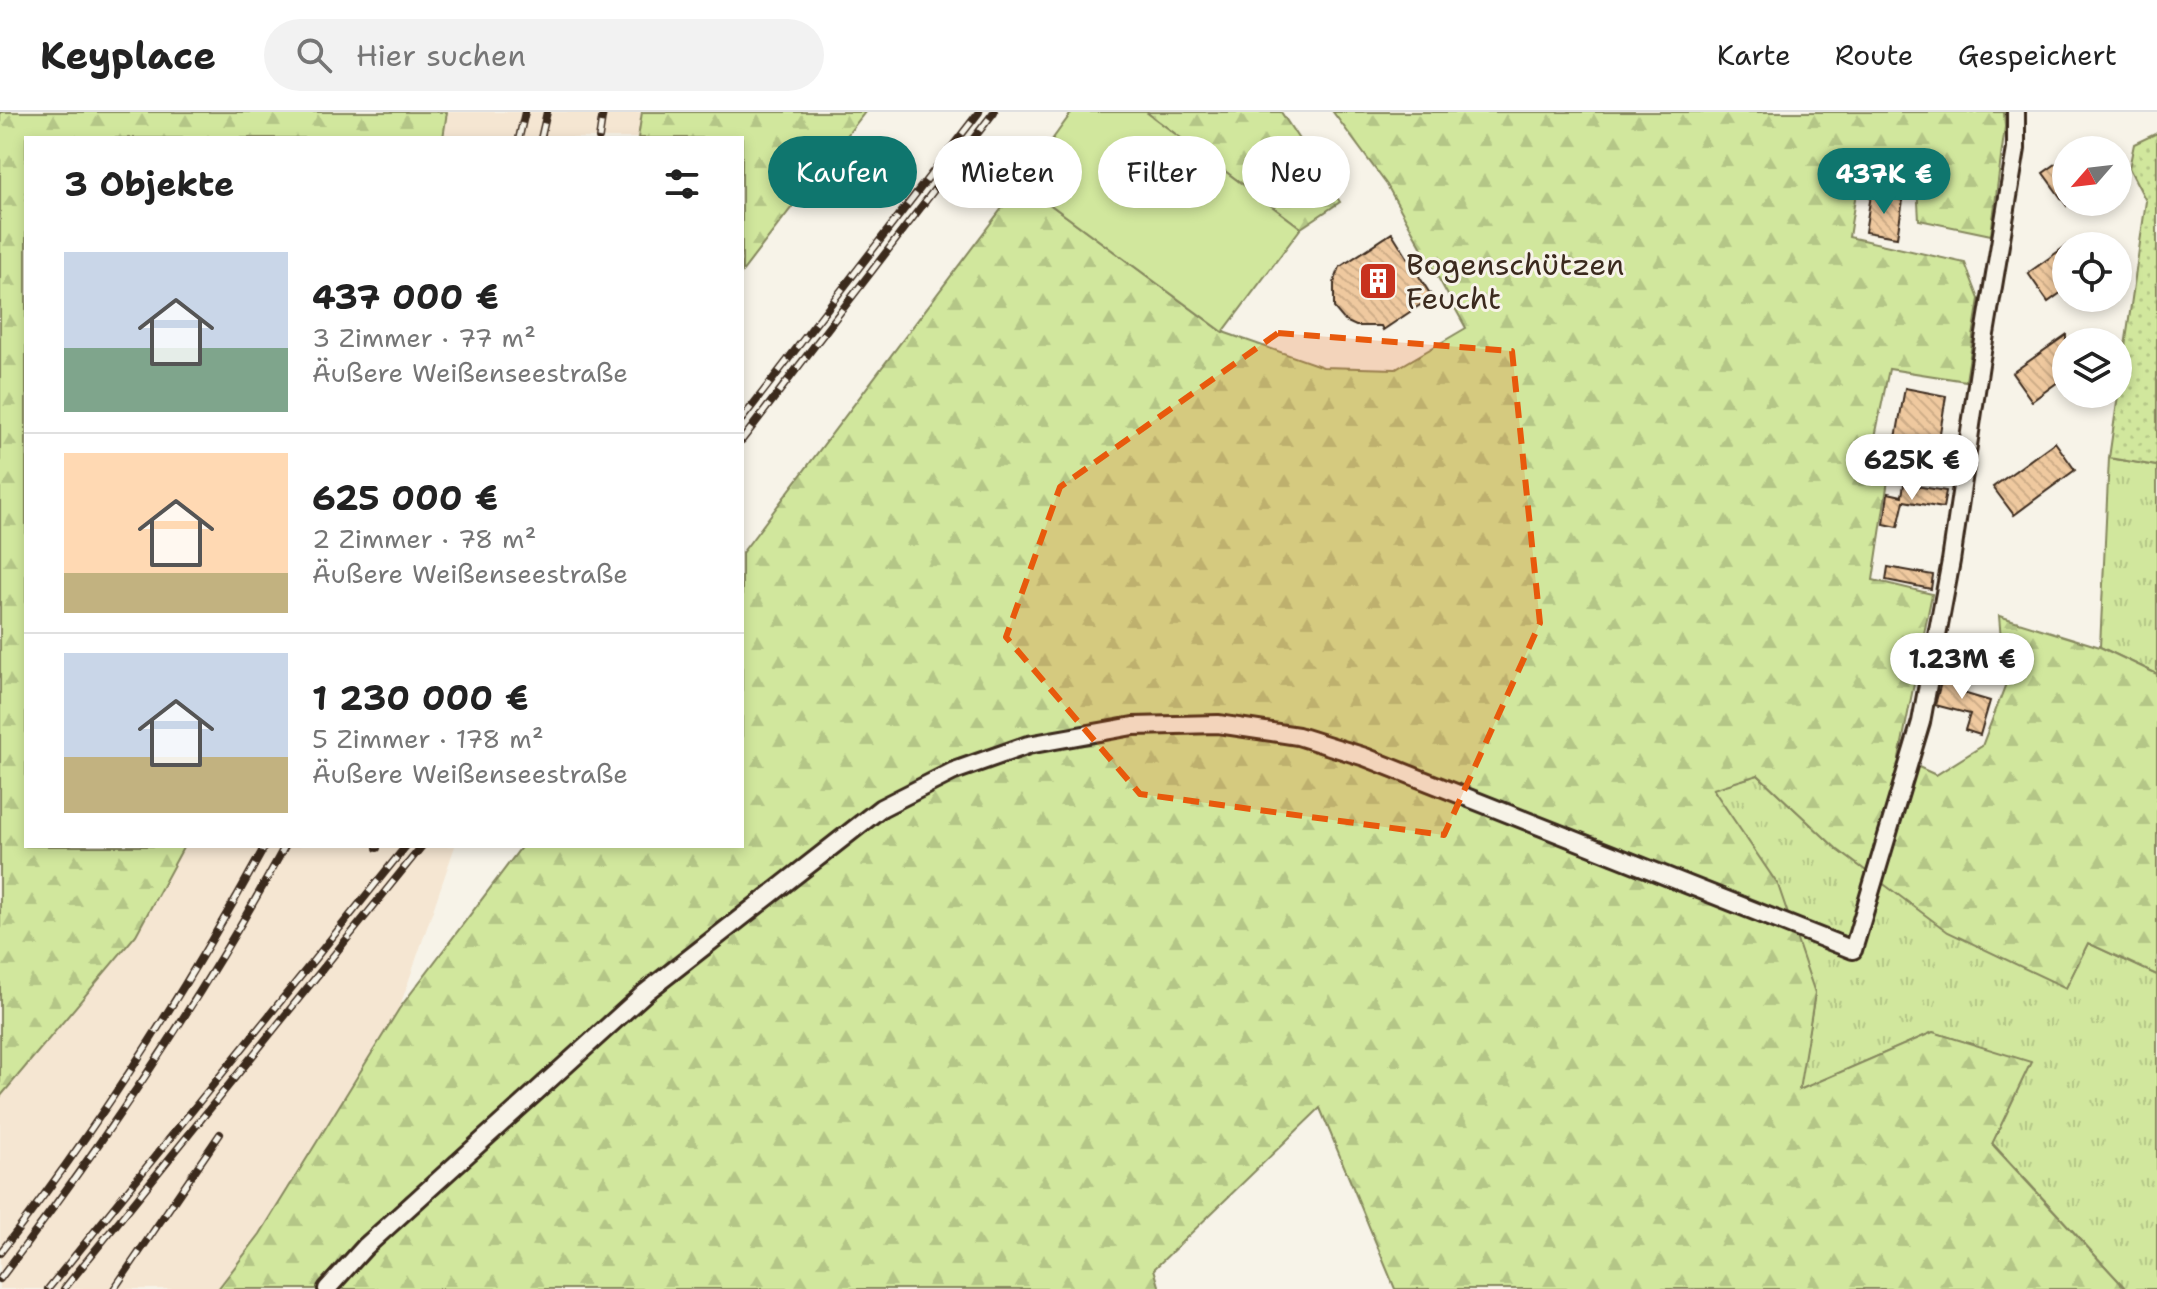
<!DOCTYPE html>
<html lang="de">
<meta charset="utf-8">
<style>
body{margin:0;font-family:"Shantell Sans",sans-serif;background:#f2f2f2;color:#222;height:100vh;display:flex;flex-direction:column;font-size:30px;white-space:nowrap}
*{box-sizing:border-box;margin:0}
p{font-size:26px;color:#767676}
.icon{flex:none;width:44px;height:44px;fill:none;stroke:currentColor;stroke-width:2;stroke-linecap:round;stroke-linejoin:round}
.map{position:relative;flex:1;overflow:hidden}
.sheet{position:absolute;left:24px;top:24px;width:720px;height:712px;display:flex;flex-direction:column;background:#fff;border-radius:0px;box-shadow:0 4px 12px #0003}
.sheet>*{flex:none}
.top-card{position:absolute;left:768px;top:24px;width:760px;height:72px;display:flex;gap:16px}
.needle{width:52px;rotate:242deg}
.fabs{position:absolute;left:2052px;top:24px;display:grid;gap:16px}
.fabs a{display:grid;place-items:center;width:80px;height:80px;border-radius:50%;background:#fff;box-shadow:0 4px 12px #0003;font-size:40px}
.price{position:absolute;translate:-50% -68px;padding:0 18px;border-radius:28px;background:#fff;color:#222;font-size:26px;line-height:52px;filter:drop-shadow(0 2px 4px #0008)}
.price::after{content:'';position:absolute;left:50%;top:48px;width:24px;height:18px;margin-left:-12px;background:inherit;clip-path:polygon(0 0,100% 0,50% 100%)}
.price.selected{background:#0f766e;color:#fff}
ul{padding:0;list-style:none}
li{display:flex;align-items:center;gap:24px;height:200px;padding:0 40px}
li+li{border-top:2px solid #e0e0e0}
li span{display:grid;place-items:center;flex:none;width:224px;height:160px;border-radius:0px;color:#555}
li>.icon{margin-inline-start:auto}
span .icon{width:96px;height:96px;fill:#fffc;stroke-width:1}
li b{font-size:34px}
h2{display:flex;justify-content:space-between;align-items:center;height:96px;padding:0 40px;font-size:34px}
.chip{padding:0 28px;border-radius:36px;background:#fff;box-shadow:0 4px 12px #0003;font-size:28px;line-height:72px}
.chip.selected{background:#0f766e;color:#fff}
header{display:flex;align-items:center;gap:48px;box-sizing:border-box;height:112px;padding:0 40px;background:#fff;border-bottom:2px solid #e0e0e0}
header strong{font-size:38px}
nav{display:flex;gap:44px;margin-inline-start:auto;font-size:28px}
.search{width:560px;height:72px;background:#f2f2f2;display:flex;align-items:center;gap:20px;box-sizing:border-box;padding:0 28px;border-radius:44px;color:#767676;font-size:30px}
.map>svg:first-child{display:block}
.built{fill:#f5e6d2}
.grass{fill:url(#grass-tufts);stroke:#86885e;stroke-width:2}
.forest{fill:url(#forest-firs);stroke:#86885e;stroke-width:2}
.garden{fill:url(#garden-dots);stroke:#86885e;stroke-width:2}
.pitch{fill:#d1e79d;stroke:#86885e;stroke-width:2}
.building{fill:url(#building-back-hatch);stroke:#3b2a1e;stroke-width:2}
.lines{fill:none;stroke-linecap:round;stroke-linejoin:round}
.street-casing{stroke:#3b2a1e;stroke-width:22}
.street{stroke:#f7f3e8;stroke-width:16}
.rail-casing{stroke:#3b2a1e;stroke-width:8}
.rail{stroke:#f7f3e8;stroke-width:5;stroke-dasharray:15;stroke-linecap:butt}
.marked{fill:#e8590c;fill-opacity:0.2;stroke:#e8590c;stroke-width:6;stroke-dasharray:16 10;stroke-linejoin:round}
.labels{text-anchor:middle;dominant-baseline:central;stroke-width:6;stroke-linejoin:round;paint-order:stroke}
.poi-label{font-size:30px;fill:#3b2a1e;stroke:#f7f3e8;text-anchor:start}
</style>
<header>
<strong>Keyplace</strong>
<div class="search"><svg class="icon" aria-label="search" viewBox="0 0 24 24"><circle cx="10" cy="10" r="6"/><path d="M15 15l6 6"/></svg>Hier suchen</div>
<nav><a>Karte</a><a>Route</a><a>Gespeichert</a></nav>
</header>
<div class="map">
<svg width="2157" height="1177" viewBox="0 0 2157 1177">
<defs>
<pattern id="grass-tufts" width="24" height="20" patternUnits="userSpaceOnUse" patternTransform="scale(2)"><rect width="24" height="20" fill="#d1e79d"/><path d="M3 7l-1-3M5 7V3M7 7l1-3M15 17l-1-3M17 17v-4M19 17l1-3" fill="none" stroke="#b4c687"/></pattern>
<pattern id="forest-firs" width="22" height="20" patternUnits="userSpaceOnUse" patternTransform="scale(2)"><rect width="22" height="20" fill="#d1e79d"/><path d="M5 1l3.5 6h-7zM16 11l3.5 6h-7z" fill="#b4c687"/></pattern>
<pattern id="garden-dots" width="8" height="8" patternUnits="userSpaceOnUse" patternTransform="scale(2)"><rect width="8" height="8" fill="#d1e79d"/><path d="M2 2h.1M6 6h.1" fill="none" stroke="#b4c687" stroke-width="1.8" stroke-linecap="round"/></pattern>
<pattern id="building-back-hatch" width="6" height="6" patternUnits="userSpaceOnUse" patternTransform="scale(2)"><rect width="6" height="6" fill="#efc99f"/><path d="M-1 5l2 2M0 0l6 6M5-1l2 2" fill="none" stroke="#cead88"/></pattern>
</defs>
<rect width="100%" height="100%" fill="#f7f3e8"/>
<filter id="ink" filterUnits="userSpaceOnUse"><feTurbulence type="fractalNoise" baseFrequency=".0125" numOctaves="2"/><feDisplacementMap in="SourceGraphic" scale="16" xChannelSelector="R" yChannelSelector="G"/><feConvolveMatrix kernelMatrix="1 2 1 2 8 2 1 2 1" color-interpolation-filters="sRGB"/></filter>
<g filter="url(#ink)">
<path class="built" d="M 447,0 L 642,0 L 638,26 L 443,26 Z
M 184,734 L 455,734 L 399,897 L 260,1122 L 218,1177 L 0,1177 L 0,985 L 136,823 Z"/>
<path class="grass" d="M 2109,346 L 2157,354 L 2157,562 L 2100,535 Z
M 1758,663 L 1838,738 L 1948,819 L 2066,875 L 2088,831 L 2157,863 L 2157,1177 L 2126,1177 L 1992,1031 L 2030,951 L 1933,920 L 1798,979 L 1815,881 L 1713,676 Z"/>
<path class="forest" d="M 0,0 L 447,0 L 443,26 L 26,26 L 26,734 L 184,734 L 136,823 L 0,985 Z
M 642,0 L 865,0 L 742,160 L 742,26 L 638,26 Z
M 1146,0 L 1281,0 L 1340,90 L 1301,116 Z
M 1333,0 L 2004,0 L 2005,15 L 1991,123 L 1919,108 L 1917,72 L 1859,61 L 1849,125 L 1965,151 L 1979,187 L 1966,269 L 1889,257 L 1867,364 L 1888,368 L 1873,468 L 1932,482 L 1899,646 L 1936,663 L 1982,634 L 2005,574 L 1999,504 L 2100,535 L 2157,562 L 2157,863 L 2088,831 L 2066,876 L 1948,820 L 1838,738 L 1758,663 L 1713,677 L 1778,773 L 1815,881 L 1799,978 L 1933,920 L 2031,950 L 1992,1032 L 2126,1177 L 1395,1177 L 1320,996 L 1154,1157 L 1160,1177 L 218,1177 L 260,1122 L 399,897 L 522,734 L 742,734 L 742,441 L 1021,71 L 1223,220 L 1323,255 L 1396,257 L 1466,216 L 1387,73 Z"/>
<path class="garden" d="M 2157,21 L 2157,354 L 2109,346 L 2146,89 L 2129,56 L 2134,32 Z"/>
<path class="pitch" d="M 1072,0 L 1146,0 L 1301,116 L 1223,220 L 1021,71 Z"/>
<path class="building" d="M 2066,45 L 2066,93 L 2043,61 Z
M 1871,83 L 1903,88 L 1897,125 L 1865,120 Z
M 1392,121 L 1432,185 L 1383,218 L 1381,214 L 1356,214 L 1345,209 L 1334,196 L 1334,171 L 1340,155 Z
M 2066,134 L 2066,177 L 2048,190 L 2028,161 Z
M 2066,223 L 2066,264 L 2032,289 L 2012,261 Z
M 1905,276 L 1946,284 L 1938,333 L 1896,326 Z
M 2055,330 L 2075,358 L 2014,403 L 1993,375 Z
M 1904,372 L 1946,379 L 1943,396 L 1904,389 L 1898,415 L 1884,412 L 1888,381 L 1902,384 Z
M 1888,455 L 1933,463 L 1931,477 L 1886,468 Z
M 1944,559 L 1967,565 L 1963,581 L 1990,589 L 1980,623 L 1965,618 L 1970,602 L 1935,593 Z"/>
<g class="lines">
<g class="street-casing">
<path id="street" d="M 327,1177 L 365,1135 L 646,880 L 881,696 L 954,659 L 1028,633 L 1133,614 L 1218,612 L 1298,624 L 1365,645 L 1853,838 L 1921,610 L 1951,449 L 1980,252 L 2016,37 L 2016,0"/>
</g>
<use href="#street" class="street"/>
<g class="rail-casing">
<path id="rail" d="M 519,26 L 525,0
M 541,26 L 547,0
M 599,26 L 603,0
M 742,307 L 979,0
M 742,328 L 994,0
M 377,736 L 377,734
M 0,1141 C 100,1013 187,876 265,734
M 0,1167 C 105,1029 202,887 285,734
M 48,1177 L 406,734
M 64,1177 L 422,734
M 114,1177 L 220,1022"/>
</g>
<use href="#rail" class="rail"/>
</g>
</g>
<path class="marked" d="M 1278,221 L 1512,239 L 1540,511 L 1444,723 L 1140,682 L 1006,525 L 1060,375 Z"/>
<defs>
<g id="building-square" transform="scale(2)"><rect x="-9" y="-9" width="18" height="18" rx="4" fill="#c8321e" stroke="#f7f3e8"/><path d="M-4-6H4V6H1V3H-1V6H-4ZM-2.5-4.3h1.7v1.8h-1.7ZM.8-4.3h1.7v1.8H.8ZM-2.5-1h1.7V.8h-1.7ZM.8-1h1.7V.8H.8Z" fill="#fff"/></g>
</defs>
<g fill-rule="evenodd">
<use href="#building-square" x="1378" y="169"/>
</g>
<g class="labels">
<g class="poi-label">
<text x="1406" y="152">Bogenschützen<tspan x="1406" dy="34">Feucht</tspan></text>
</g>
</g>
</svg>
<div class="fabs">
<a><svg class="needle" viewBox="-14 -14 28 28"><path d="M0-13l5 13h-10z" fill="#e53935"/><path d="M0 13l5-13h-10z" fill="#767676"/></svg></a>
<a><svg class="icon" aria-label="locate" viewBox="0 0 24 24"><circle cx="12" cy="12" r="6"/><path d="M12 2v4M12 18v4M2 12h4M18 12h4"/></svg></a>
<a><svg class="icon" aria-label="layers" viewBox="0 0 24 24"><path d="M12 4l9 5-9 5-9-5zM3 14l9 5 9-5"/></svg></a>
</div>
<b class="price selected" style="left:1884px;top:104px">437K €</b>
<b class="price" style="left:1912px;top:390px">625K €</b>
<b class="price" style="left:1962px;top:589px">1.23M €</b>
<div class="top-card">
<a class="chip selected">Kaufen</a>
<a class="chip">Mieten</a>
<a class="chip">Filter</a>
<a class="chip">Neu</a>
</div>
<section class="sheet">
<h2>3 Objekte<svg class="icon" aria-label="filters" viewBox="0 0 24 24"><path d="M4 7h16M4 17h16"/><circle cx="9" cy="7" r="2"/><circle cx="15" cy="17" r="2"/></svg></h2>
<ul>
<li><span style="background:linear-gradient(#c9d6e8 60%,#7fa58c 0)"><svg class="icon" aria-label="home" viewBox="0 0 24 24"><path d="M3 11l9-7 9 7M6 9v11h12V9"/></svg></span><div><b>437 000 €</b><p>3 Zimmer · 77 m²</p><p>Äußere Weißenseestraße</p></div></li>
<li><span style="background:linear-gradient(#ffd9b3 75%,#c2b280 0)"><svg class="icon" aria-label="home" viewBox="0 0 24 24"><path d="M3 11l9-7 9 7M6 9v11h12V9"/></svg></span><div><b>625 000 €</b><p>2 Zimmer · 78 m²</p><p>Äußere Weißenseestraße</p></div></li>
<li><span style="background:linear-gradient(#c9d6e8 65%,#c2b280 0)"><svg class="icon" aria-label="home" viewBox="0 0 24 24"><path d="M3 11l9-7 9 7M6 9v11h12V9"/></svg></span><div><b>1 230 000 €</b><p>5 Zimmer · 178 m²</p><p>Äußere Weißenseestraße</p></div></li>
</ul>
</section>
</div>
